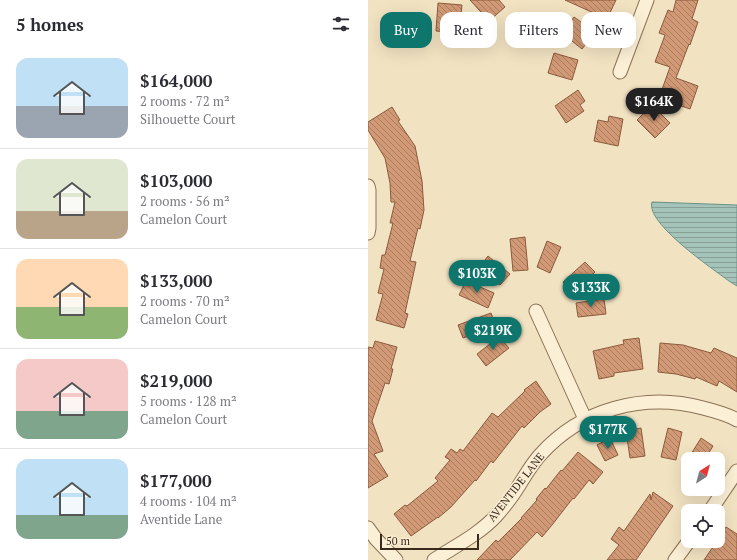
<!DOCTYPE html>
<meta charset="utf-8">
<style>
body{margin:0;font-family:"PT Serif",serif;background:#f2f2f3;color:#2b2b33;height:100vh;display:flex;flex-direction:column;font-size:15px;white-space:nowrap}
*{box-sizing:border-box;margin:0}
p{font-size:13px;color:#7c7c81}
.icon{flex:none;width:22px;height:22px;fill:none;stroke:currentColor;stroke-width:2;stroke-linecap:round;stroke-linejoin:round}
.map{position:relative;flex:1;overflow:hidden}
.drawer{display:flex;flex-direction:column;background:#fff;width:368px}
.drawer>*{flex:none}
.banner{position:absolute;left:12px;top:12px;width:297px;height:36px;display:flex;gap:8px}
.needle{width:26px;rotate:36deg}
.buttons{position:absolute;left:313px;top:452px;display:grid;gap:8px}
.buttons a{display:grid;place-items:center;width:44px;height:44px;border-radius:8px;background:#fff;box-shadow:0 4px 16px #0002;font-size:20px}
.scale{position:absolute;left:12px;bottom:10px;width:99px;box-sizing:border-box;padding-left:4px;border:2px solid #3a2a1d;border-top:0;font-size:11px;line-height:14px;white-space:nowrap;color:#3a2a1d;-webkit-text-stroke:3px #f8ecd1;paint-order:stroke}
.price{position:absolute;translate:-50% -34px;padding:0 9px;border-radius:14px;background:#0f766e;color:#fff;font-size:13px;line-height:26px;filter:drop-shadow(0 1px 2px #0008)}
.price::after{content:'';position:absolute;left:50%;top:24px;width:12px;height:9px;margin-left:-6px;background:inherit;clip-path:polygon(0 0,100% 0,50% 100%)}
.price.selected{background:#222;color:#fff}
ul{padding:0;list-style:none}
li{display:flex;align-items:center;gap:12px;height:100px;padding:0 16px}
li+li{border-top:1px solid #e1e1e2}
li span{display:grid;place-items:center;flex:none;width:112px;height:80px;border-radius:12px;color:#555}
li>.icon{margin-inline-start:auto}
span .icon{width:48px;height:48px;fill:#fffc;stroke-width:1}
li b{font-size:17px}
h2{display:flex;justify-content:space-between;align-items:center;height:48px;padding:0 16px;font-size:17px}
.tag{padding:0 14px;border-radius:12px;background:#fff;box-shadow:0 4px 16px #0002;font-size:14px;line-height:36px}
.tag.selected{background:#0f766e;color:#fff}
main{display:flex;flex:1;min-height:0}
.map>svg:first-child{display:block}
.water{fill:url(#water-rules);stroke:#6a9287}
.building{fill:url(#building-back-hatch);stroke:#8c5a3c}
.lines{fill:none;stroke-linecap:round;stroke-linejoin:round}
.minor-casing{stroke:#8c7257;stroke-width:15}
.minor{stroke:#fbefd5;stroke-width:13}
.labels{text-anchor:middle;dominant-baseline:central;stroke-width:3.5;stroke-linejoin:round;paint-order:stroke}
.street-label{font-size:11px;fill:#3a2a1d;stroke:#f8ecd1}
</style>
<main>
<section class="drawer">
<h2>5 homes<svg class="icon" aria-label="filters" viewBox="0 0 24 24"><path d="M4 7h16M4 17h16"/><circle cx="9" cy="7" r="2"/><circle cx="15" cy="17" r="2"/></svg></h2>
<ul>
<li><span style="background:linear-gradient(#bfe0f5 60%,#9aa5b1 0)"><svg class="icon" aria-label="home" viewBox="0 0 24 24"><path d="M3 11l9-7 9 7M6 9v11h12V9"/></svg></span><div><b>$164,000</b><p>2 rooms · 72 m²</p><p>Silhouette Court</p></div></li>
<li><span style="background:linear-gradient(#dfe7d0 65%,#b9a48a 0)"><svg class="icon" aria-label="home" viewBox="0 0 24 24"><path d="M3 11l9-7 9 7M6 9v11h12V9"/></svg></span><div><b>$103,000</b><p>2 rooms · 56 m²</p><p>Camelon Court</p></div></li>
<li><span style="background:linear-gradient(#ffd9b3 60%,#8fb573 0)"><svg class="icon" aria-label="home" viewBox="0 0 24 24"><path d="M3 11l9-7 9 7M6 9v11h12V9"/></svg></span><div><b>$133,000</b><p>2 rooms · 70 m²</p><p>Camelon Court</p></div></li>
<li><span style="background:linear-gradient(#f6c9c9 65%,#7fa58c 0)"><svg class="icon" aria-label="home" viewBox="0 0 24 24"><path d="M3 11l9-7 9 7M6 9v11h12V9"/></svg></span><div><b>$219,000</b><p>5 rooms · 128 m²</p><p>Camelon Court</p></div></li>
<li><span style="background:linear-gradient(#bfe0f5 70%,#7fa58c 0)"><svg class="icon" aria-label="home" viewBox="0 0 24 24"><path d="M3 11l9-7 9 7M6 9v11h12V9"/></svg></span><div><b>$177,000</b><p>4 rooms · 104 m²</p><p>Aventide Lane</p></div></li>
</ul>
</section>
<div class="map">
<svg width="369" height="560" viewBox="0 0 369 560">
<defs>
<pattern id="water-rules" width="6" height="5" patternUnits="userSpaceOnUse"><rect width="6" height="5" fill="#a4c3b9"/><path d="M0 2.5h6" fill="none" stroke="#879f96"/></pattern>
<pattern id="building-back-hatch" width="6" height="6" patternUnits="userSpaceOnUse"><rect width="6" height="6" fill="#d19975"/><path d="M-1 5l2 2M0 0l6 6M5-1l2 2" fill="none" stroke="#ab7d5f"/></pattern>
</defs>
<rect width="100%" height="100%" fill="#f1e2c1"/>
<path class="water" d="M 284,202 L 369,205 L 369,286 L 361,281 C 345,269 277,223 284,202 Z"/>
<path class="building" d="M 102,0 L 131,0 L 137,7 L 121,21 Z
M 197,0 L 248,0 L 239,19 Z
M 308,0 L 330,0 L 324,19 L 330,22 L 322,45 L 321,44 L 308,78 L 330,86 L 322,109 L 291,98 L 302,67 L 287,62 L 297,35 L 291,33 L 300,10 L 305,12 Z
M 70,3 L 94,5 L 91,33 L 68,31 Z
M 206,17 L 227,32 L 214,49 L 194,33 Z
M 186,53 L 210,60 L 204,80 L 180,73 Z
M 210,90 L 217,101 L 212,105 L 216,111 L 198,123 L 187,106 Z
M 284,105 L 302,123 L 287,138 L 269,120 Z
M 24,107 L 32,120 L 30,121 L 47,146 L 54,181 L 56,210 L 52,229 L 50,228 L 42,261 L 48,262 L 37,313 L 40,314 L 36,328 L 8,320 L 15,294 L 10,293 L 16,269 L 12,268 L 14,255 L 17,255 L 25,223 L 22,223 L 27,202 L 23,202 L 22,183 L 17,158 L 0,130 L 0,122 Z
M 241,116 L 255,119 L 250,146 L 226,141 L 230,120 L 240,122 Z
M 157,237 L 160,270 L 145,271 L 142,239 Z
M 179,241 L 193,247 L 182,273 L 169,267 Z
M 120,256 L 142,274 L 132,285 L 111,268 Z
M 217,262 L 227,272 L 205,293 L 195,282 Z
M 98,281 L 126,293 L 120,308 L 91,295 Z
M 236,299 L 238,314 L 210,317 L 208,303 Z
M 123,313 L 128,327 L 95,338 L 90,325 Z
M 131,337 L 141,348 L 118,366 L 109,354 Z
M 271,338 L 275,369 L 246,373 L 246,376 L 231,379 L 225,351 L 256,344 L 255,340 Z
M 7,341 L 29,347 L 23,369 L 25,369 L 21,384 L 17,383 L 4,421 L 15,451 L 6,454 L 20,476 L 0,488 L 0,347 L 5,348 Z
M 292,343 L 315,345 L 343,353 L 346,348 L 369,358 L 369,392 L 351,381 L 349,386 L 328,377 L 327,379 L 308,374 L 290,372 Z
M 168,381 L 183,404 L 172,412 L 156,428 L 154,426 L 125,463 L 123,461 L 108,481 L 107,480 L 83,507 L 70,518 L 70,517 L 43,536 L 26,514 L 37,505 L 39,506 L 70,481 L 67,478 L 82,460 L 77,457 L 83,449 L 89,453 L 92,449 L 95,451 L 124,413 L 130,417 L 157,391 L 156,390 Z
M 273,428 L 277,456 L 262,458 L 258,431 Z
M 300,428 L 314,432 L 308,460 L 293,457 Z
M 242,438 L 250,455 L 237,461 L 229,445 Z
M 333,438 L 345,446 L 337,459 L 320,459 Z
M 210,452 L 235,472 L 225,484 L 221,480 L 206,499 L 205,498 L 184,525 L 174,537 L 169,532 L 142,560 L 109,560 L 128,540 L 130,542 L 154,518 L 153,518 L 169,500 L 168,499 L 177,488 L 178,489 L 193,470 L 194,471 Z
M 285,492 L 305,506 L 268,560 L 239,560 L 251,545 L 243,539 L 251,527 L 256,531 L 282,494 L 283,500 Z
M 358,527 L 369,534 L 369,560 L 336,560 L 349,541 L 350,541 L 350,539 Z"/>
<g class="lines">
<g class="minor-casing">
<path id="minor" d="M 252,72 L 279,0
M 0,186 L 1,190 L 1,228 L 0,233
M 168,311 L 217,419
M 342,511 L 369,471
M 0,528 L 8,539 L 28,560
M 66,560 C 87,546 110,535 128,516 C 135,508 144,497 150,487 C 157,476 163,465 172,455 C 213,409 276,392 335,408 C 347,411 359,414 369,420
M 307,560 L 321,541"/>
</g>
<use href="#minor" class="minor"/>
</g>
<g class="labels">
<g class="street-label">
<text transform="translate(148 487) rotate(-52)">AVENTIDE LANE</text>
</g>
</g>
</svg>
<div class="buttons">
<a><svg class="needle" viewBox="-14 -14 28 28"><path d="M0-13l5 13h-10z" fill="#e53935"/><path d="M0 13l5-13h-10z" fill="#7c7c81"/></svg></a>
<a><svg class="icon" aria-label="locate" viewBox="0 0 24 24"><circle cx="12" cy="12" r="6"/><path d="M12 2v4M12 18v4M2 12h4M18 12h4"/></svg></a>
</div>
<div class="scale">50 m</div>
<b class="price selected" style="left:286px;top:122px">$164K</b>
<b class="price" style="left:109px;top:294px">$103K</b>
<b class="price" style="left:223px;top:308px">$133K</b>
<b class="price" style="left:125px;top:351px">$219K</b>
<b class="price" style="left:240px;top:450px">$177K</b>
<div class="banner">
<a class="tag selected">Buy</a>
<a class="tag">Rent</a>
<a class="tag">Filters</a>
<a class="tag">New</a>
</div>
</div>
</main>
